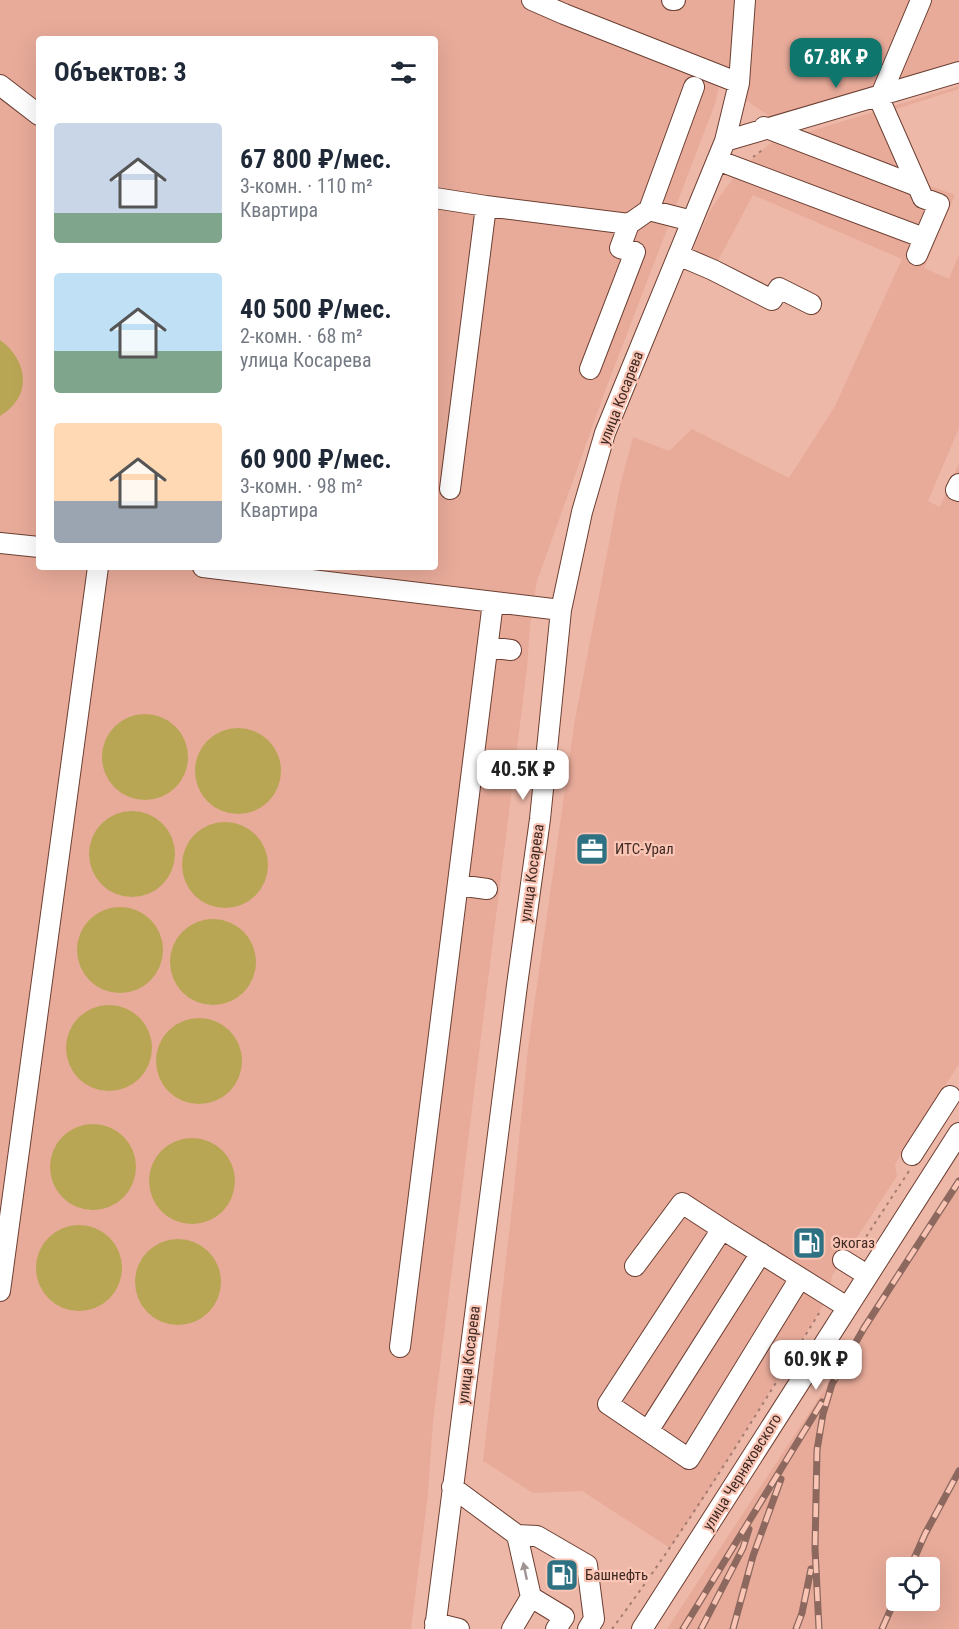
<!DOCTYPE html>
<html lang="ru">
<meta charset="utf-8">
<style>
body{margin:0;font-family:"Roboto Condensed",sans-serif;background:#f2f2f3;color:#1f2937;height:100vh;display:flex;flex-direction:column;font-size:22px;white-space:nowrap}
*{box-sizing:border-box;margin:0}
p{font-size:20px;color:#747a83}
.icon{flex:none;width:33px;height:33px;fill:none;stroke:currentColor;stroke-width:2;stroke-linecap:round;stroke-linejoin:round}
.map{position:relative;flex:1;overflow:hidden}
.panel{position:absolute;left:36px;top:36px;width:402px;height:534px;display:flex;flex-direction:column;background:#fff;border-radius:6px;box-shadow:0 6px 24px #0002}
.panel>*{flex:none}
.controls{position:absolute;left:886px;top:1557px;display:grid;gap:12px}
.controls a{display:grid;place-items:center;width:54px;height:54px;border-radius:6px;background:#fff;box-shadow:0 6px 24px #0002;font-size:30px}
.price{position:absolute;translate:-50% -51px;padding:0 14px;border-radius:12px;background:#fff;color:#222;font-size:20px;line-height:39px;filter:drop-shadow(0 2px 3px #0008)}
.price::after{content:'';position:absolute;left:50%;top:36px;width:18px;height:14px;margin-left:-9px;background:inherit;clip-path:polygon(0 0,100% 0,50% 100%)}
.price.current{background:#0f766e;color:#fff}
ul{padding:0;list-style:none}
li{display:flex;align-items:center;gap:18px;height:150px;padding:0 18px}
li span{display:grid;place-items:center;flex:none;width:168px;height:120px;border-radius:6px;color:#555}
li>.icon{margin-inline-start:auto}
span .icon{width:72px;height:72px;fill:#fffc;stroke-width:1}
li b{font-size:26px}
h2{display:flex;justify-content:space-between;align-items:center;height:72px;padding:0 18px;font-size:26px}
.map>svg:first-child{display:block}
.built{fill:#e8ab9a;fill-rule:evenodd}
.water{fill:#b8a654}
.lines{fill:none;stroke-linecap:round;stroke-linejoin:round}
.minor-casing{stroke:#6c3f32;stroke-width:22}
.path{stroke:#a47c70;stroke-width:2;stroke-dasharray:3 4.5;stroke-linecap:butt}
.minor{stroke:#fff;stroke-width:20}
.rail-casing{stroke:#8c685e;stroke-width:7}
.rail{stroke:#fbc5b5;stroke-width:4.5;stroke-dasharray:14;stroke-linecap:butt}
.oneway{fill:#9e9491}
.labels{text-anchor:middle;dominant-baseline:central;stroke-width:4.5;stroke-linejoin:round;paint-order:stroke}
.street-label{font-size:15px;fill:#3e2923;stroke:#fbc5b5}
.poi-label{font-size:15px;fill:#3e2923;stroke:#fbc5b5;text-anchor:start}
</style>
<div class="map">
<svg width="959" height="1629" viewBox="0 0 959 1629">
<rect width="100%" height="100%" fill="#eeb8a8"/>
<path class="built" d="M 0,0 L 959,0 L 959,61 L 772,118 L 720,82 L 715,104 L 607,386 L 537,581 L 530,627 L 527,668 L 433,1422 L 428,1494 L 411,1629 L 0,1629 ZM 39,39 L 435,39 L 435,567 L 39,567 Z
M 959,86 L 959,89 L 893,110 L 920,182 L 955,195 L 924,268 L 949,279 L 959,254 L 959,428 L 928,501 L 940,507 L 959,463 L 959,1064 L 895,1164 L 897,1176 L 832,1276 L 829,1296 L 703,1499 L 670,1548 L 582,1491 L 533,1493 L 483,1461 L 514,1189 L 528,1048 L 575,719 L 620,486 L 633,437 L 669,451 L 692,429 L 789,478 L 835,406 L 902,259 L 753,195 L 713,270 L 688,259 L 712,207 L 740,169 L 771,143 Z
M 959,1180 L 959,1629 L 667,1629 L 851,1349 ZM 897,1568 L 930,1568 L 930,1600 L 897,1600 Z"/>
<path class="water" d="M 0,340 C 28,360 33,397 0,416 Z
M102 757a43 43 0 1 1 86 0a43 43 0 1 1-86 0Z
M195 771a43 43 0 1 1 86 0a43 43 0 1 1-86 0Z
M89 854a43 43 0 1 1 86 0a43 43 0 1 1-86 0Z
M182 865a43 43 0 1 1 86 0a43 43 0 1 1-86 0Z
M77 950a43 43 0 1 1 86 0a43 43 0 1 1-86 0Z
M170 962a43 43 0 1 1 86 0a43 43 0 1 1-86 0Z
M66 1048a43 43 0 1 1 86 0a43 43 0 1 1-86 0Z
M156 1061a43 43 0 1 1 86 0a43 43 0 1 1-86 0Z
M50 1167a43 43 0 1 1 86 0a43 43 0 1 1-86 0Z
M149 1181a43 43 0 1 1 86 0a43 43 0 1 1-86 0Z
M36 1268a43 43 0 1 1 86 0a43 43 0 1 1-86 0Z
M135 1282a43 43 0 1 1 86 0a43 43 0 1 1-86 0Z"/>
<g class="lines">
<g class="minor-casing">
<path id="minor" d="M 532,0 L 564,14 L 739,83
M 672,0 L 675,0
M 0,85 L 39,115
M 881,95 L 921,0
M 878,96 L 923,198 L 939,204 L 917,255
M 764,127 L 917,186
M 725,141 L 959,72
M 717,160 L 924,238
M 435,198 L 486,206 L 450,489
M 486,206 L 629,224
M 692,221 L 649,210 L 694,87
M 678,255 L 713,270 L 772,300 L 779,288 L 811,304
M 590,369 L 635,252 L 620,248 L 629,224 L 649,210
M 959,484 L 956,490 L 959,491
M 0,543 L 39,547
M 203,567 L 561,610
M 488,647 L 511,650
M 458,885 L 487,889
M 912,1155 L 950,1096
M 843,1260 L 867,1275
M 635,1266 L 682,1203 L 722,1229
M 800,1278 L 689,1459 L 608,1404 L 722,1229 L 847,1307
M 0,1291 L 98,567
M 400,1347 L 493,602
M 648,1431 L 761,1253
M 452,1487 L 517,1535 L 531,1597 L 564,1617 L 556,1629
M 517,1535 L 537,1536 L 587,1565 L 594,1619 L 588,1629
M 435,1623 L 459,1629
M 435,1629 L 517,985 L 540,819 L 561,610 L 582,512 L 605,433 L 725,141 L 739,83 L 745,0
M 512,1629 L 531,1597
M 642,1629 L 959,1133"/>
</g>
<path class="path" d="M 753,157 L 765,148
M 858,1249 L 909,1171
M 612,1629 C 688,1527 754,1418 821,1310"/>
<use href="#minor" class="minor"/>
<g class="rail-casing">
<path id="rail" d="M 910,1568 L 925,1534 L 959,1471
M 683,1629 L 822,1402
M 701,1629 L 743,1548 L 749,1529
M 733,1629 L 753,1556 L 781,1479
M 796,1629 L 802,1613 L 811,1569
M 819,1629 L 815,1548 L 817,1450 L 823,1414 L 832,1384 L 864,1328 L 959,1181
M 882,1629 L 897,1595"/>
</g>
<use href="#rail" class="rail"/>
</g>
<defs><path id="oneway-solid" d="M-6-.8H1V-3.2L6.5 0L1 3.2V.8H-6Z" transform="scale(1.5)"/></defs>
<use class="oneway" href="#oneway-solid" transform="translate(525 1571) rotate(-102)"/>
<defs>
<g id="office-square" transform="scale(1.725)"><rect x="-9" y="-9" width="18" height="18" rx="4" fill="#2e7182" stroke="#fbc5b5"/><path d="M-6-3h4V-5.5h4V-3h4V5H-6ZM-1-4.5V-3h2v-1.5ZM-6 0V1H6V0Z" fill="#fff"/></g>
<g id="fuel-square" transform="scale(1.725)"><rect x="-9" y="-9" width="18" height="18" rx="4" fill="#2e7182" stroke="#fbc5b5"/><path d="M-5.5-6h7V0h2V4h1.3V-2.5L3-4.5l.8-.8L6-3V5H2.5V1h-1V6h-7ZM-4.2-4.7v3.2H.2V-4.7Z" fill="#fff"/></g>
</defs>
<g fill-rule="evenodd">
<use href="#office-square" x="592" y="849"/>
<use href="#fuel-square" x="809" y="1243"/>
<use href="#fuel-square" x="562" y="1575"/>
</g>
<g class="labels">
<g class="street-label">
<text transform="translate(621 398) rotate(-69)">улица Косарева</text>
<text transform="translate(532 873) rotate(-82)">улица Косарева</text>
<text transform="translate(469 1355) rotate(-83)">улица Косарева</text>
<text transform="translate(742 1472) rotate(-58)">улица Черняховского</text>
</g>
<g class="poi-label">
<text x="615" y="849">ИТС-Урал</text>
<text x="832" y="1243">Экогаз</text>
<text x="585" y="1575">Башнефть</text>
</g>
</g>
</svg>
<div class="controls">
<a><svg class="icon" aria-label="locate" viewBox="0 0 24 24"><circle cx="12" cy="12" r="6"/><path d="M12 2v4M12 18v4M2 12h4M18 12h4"/></svg></a>
</div>
<b class="price current" style="left:836px;top:89px">67.8K ₽</b>
<b class="price" style="left:523px;top:801px">40.5K ₽</b>
<b class="price" style="left:816px;top:1391px">60.9K ₽</b>
<section class="panel">
<h2>Объектов: 3<svg class="icon" aria-label="filters" viewBox="0 0 24 24"><path d="M4 7h16M4 17h16"/><circle cx="9" cy="7" r="2"/><circle cx="15" cy="17" r="2"/></svg></h2>
<ul>
<li><span style="background:linear-gradient(#c9d6e8 75%,#7fa58c 0)"><svg class="icon" aria-label="home" viewBox="0 0 24 24"><path d="M3 11l9-7 9 7M6 9v11h12V9"/></svg></span><div><b>67 800 ₽/мес.</b><p>3-комн. · 110 m²</p><p>Квартира</p></div></li>
<li><span style="background:linear-gradient(#bfe0f5 65%,#7fa58c 0)"><svg class="icon" aria-label="home" viewBox="0 0 24 24"><path d="M3 11l9-7 9 7M6 9v11h12V9"/></svg></span><div><b>40 500 ₽/мес.</b><p>2-комн. · 68 m²</p><p>улица Косарева</p></div></li>
<li><span style="background:linear-gradient(#ffd9b3 65%,#9aa5b1 0)"><svg class="icon" aria-label="home" viewBox="0 0 24 24"><path d="M3 11l9-7 9 7M6 9v11h12V9"/></svg></span><div><b>60 900 ₽/мес.</b><p>3-комн. · 98 m²</p><p>Квартира</p></div></li>
</ul>
</section>
</div>
